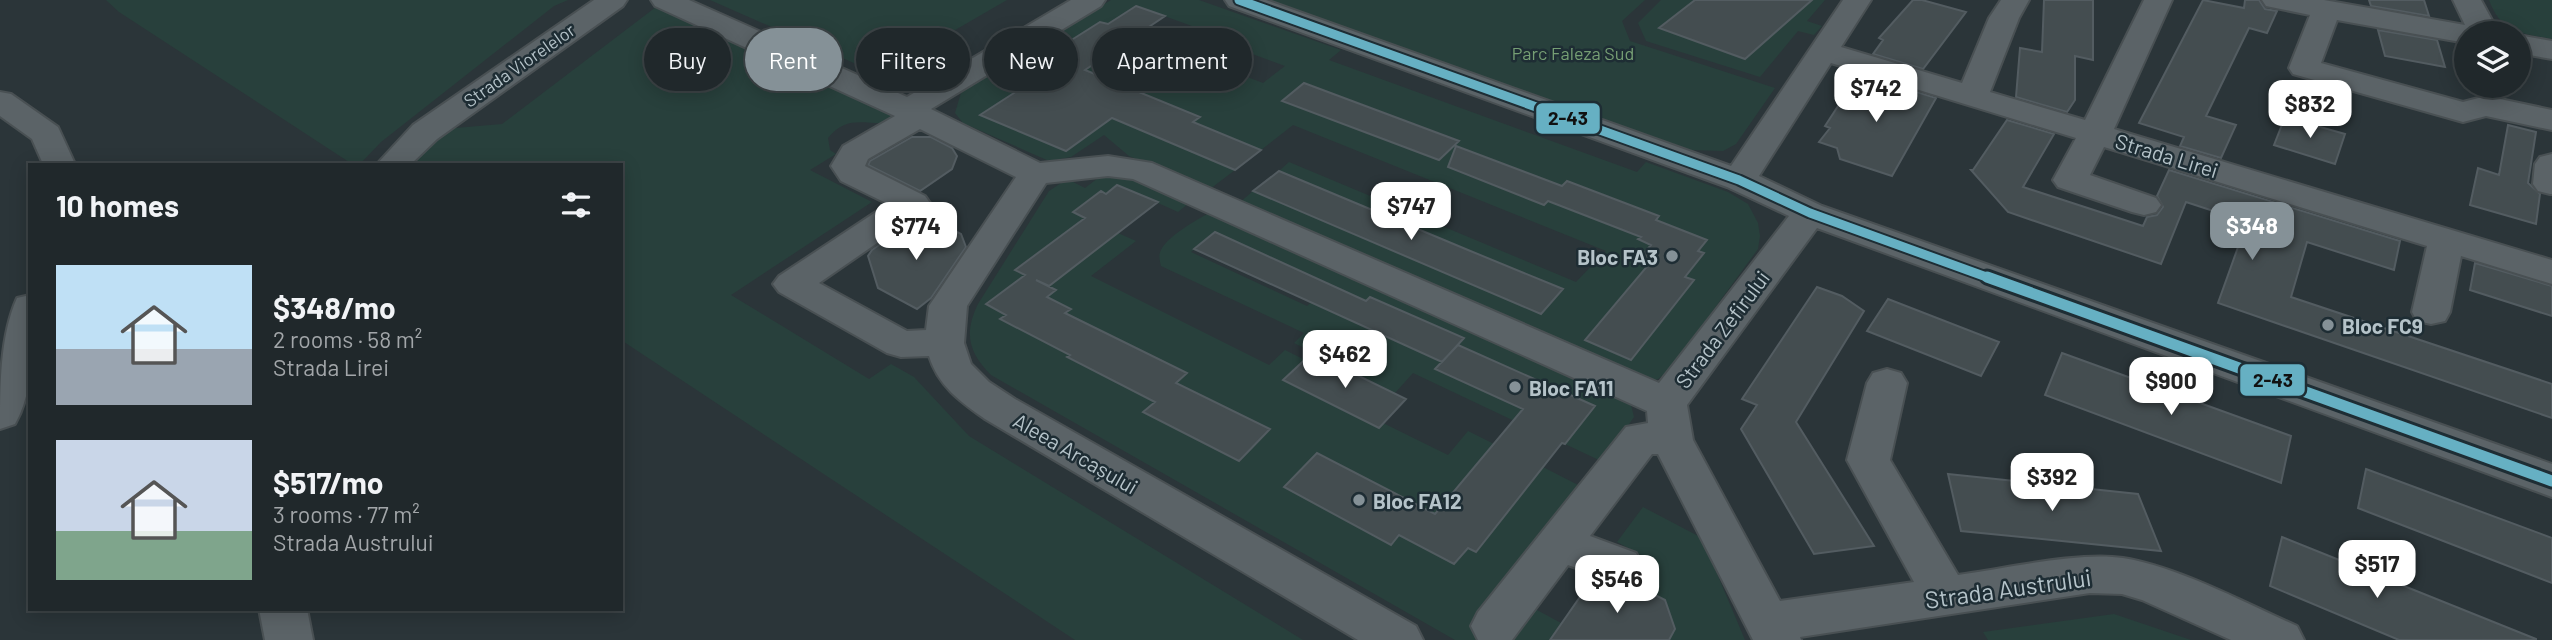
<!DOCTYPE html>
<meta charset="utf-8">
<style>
body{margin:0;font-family:Barlow,sans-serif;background:#2d3437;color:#f1f3f6;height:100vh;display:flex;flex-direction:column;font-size:26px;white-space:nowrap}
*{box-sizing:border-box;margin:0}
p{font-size:23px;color:#a2a6a9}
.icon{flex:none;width:38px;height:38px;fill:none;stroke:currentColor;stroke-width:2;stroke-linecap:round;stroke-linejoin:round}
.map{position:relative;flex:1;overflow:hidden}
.side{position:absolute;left:28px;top:163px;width:595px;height:448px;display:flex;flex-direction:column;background:#20282b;border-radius:0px;box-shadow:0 4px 18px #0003,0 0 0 2px #3d4447}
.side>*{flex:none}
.banner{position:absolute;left:644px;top:28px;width:665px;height:63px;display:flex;gap:14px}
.controls{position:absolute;left:2454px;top:21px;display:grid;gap:14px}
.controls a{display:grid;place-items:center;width:77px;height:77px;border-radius:50%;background:#20282b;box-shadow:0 4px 18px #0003,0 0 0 2px #3d4447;font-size:35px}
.price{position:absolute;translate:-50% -60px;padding:0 16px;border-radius:14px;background:#fff;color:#222;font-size:23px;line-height:46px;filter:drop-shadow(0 2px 4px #0008)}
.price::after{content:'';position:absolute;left:50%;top:42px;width:21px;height:16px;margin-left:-10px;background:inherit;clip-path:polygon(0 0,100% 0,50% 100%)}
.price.selected{background:#859197;color:#fff}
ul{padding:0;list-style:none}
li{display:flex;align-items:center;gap:21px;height:175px;padding:0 28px}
li span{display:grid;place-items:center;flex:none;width:196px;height:140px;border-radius:0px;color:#555}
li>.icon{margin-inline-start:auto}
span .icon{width:84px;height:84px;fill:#fffc;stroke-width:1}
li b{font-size:30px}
h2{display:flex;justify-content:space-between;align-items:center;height:84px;padding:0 28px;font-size:30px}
.chip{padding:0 24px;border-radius:32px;background:#20282b;box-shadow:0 4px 18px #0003,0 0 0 2px #3d4447;font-size:24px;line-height:63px}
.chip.selected{background:#859197;color:#fff}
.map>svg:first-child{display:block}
.green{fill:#28403c;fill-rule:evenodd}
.building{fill:#444d50;stroke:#535c61;stroke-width:2}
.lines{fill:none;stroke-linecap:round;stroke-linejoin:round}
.minor-casing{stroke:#495053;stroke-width:4}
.minor{fill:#5b6367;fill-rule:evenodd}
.bus-1-far1-casing{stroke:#1e2d34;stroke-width:13}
.bus-1-casing{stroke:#1e2d34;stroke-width:17}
.bus-1-far1{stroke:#66b0c3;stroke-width:9}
.bus-1{stroke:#66b0c3;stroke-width:11}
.poi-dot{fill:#859197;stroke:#1e2d34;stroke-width:2.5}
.labels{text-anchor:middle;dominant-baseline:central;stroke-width:5;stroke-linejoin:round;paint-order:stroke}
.far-park-label{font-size:18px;fill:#769f74;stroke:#1e2d34}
.far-street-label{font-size:18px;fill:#b5c3c9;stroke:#1e2d34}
.street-label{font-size:21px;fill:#b5c3c9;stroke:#1e2d34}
.poi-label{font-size:21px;font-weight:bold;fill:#b5c3c9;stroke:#1e2d34;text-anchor:start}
.near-street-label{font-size:24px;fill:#b5c3c9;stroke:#1e2d34}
.line-badge{stroke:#1e2d34;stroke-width:2.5}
.pale-badge-label{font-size:19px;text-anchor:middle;font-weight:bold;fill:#111}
</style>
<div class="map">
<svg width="2552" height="640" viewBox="0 0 2552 640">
<rect width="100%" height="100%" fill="#2b3539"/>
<path class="green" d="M 106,0 L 568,0 L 554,6 L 381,142 L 360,164 L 352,164 L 119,12 Z
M 710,0 L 1007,0 L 879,74 Z
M 1111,0 L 1199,0 L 1341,50 L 1329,60 L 1637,172 L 1646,162 L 1728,192 L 1748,204 L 1758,223 L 1760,236 L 1758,249 L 1670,369 L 1658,379 L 1641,383 L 1238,204 L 1253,191 L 1310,215 L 1334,195 L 1279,171 L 1289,162 L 1576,282 L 1606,251 L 1293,125 L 1261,150 L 1193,122 L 1200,116 L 1127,87 L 1103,103 L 1172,132 L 1163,139 L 1235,170 L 1210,189 L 1129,156 L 1104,135 L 1071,157 L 1049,161 L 963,123 L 955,113 L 961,93 L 966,88 ZM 1137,6 L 1222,37 L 1217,41 L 1285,66 L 1263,83 L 1195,57 L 1200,53 L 1135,28 L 1090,57 L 1098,61 L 1030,107 L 1064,121 L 1076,113 L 1103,124 L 1066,151 L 981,115 L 1017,91 L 1009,87 L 1069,49 L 1063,46 L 1100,22 L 1108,24 ZM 1305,83 L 1459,140 L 1459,141 L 1438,159 L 1283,101 ZM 1475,153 L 1562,186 L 1567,181 L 1659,216 L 1656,220 L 1707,240 L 1698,251 L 1703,254 L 1685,277 L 1693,281 L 1631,360 L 1586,340 L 1650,263 L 1640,258 L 1651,245 L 1639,240 L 1641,237 L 1548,201 L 1543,205 L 1456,171 ZM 1372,210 L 1432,236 L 1409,257 L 1348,231 ZM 1468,250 L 1562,289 L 1562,290 L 1541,314 L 1446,273 Z
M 1266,0 L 1645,0 L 1622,21 L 1630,41 L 1775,88 L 1736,144 L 1723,151 L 1691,150 Z
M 1661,0 L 1825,0 L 1807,21 L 1822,26 L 1814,35 L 1798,31 L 1760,77 L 1646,41 L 1638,23 Z
M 2489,0 L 2552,0 L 2552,39 C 2521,33 2501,33 2489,0 Z
M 656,7 L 897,114 C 893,117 887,122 882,123 C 859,123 845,117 828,138 L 830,150 L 836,154 L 810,170 L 872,202 L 731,295 L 869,379 L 891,364 L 914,377 L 969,436 L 1303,640 L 1075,640 L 621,340 L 621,164 L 413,164 L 444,129 L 502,124 Z
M 1102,175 L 1155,182 L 1194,199 L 1178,212 L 1118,185 L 1106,194 L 1101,192 L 1073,212 L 1085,218 L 1015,269 L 1025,275 L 987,305 L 1006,315 L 1001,319 L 1070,309 L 1047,297 L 1056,290 L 1048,286 L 1118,233 L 1136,241 L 1091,276 L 1269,365 L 1285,350 L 1305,360 L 1284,381 L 1378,428 L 1383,423 L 1448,455 L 1468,431 L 1494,444 L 1435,514 L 1318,453 L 1284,487 L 1390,545 L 1399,535 L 1454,564 L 1543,467 L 1580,486 L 1502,591 L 1561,623 L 1555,633 L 1557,640 L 1455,640 L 991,375 C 968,352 964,333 978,304 L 1049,191 L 1067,179 L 1085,188 ZM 1099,330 L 1186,373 L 1176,383 L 1270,430 L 1239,461 L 1144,413 L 1155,402 L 1068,358 Z
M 1210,213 L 1630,401 L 1634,417 L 1603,462 L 1565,444 L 1594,406 L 1458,345 L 1463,338 L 1370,297 L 1348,319 L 1442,362 L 1436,370 L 1536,415 L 1527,427 L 1413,373 L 1395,393 L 1294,343 L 1304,333 L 1161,266 C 1160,261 1158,256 1161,250 C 1166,238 1198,218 1210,213 ZM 1216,233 L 1330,284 L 1330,285 L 1307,306 L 1191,252 Z
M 1643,507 L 1702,538 L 1745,640 L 1669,640 L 1675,629 L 1665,601 L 1639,587 L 1647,581 L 1656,563 L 1617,542 Z
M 2114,614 L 2191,640 L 1988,640 L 1983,632 Z"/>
<path class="building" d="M 1695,0 L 1812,0 L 1745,59 L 1659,28 Z
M 1913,0 L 1922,0 L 1966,12 L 1923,69 L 1873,54 L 1883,40 L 1879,38 Z
M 2044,0 L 2093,0 L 2093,60 L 2075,56 L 2075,100 L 2067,112 L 2016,97 L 2020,48 L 2042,52 Z
M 2203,0 L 2244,8 L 2245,0 L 2259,0 L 2265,9 L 2277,11 L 2267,33 L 2249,28 L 2206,116 L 2236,125 L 2221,158 L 2180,146 L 2184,137 L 2139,123 Z
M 2369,0 L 2424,0 L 2429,16 L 2371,6 Z
M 1136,6 L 1165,16 L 1085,70 L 1200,117 L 1193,122 L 1261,150 L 1235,170 L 1112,118 L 1066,151 L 980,115 L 1017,91 L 1009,88 L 1069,49 L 1062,46 L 1100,22 L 1108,24 Z
M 2378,30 L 2437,40 L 2445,67 L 2385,56 Z
M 1859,74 L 1936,98 L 1892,176 L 1840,159 L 1837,148 L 1819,142 L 1830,128 L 1825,126 Z
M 1304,83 L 1459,141 L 1439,160 L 1282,101 Z
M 2285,117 L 2345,134 L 2335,164 L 2274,145 Z
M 2007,120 L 2054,134 L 2023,187 L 2143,226 L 2147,217 L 2157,215 L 2163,207 L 2157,196 L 2169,170 L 2400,241 L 2394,270 L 2307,242 L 2291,297 L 2552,384 L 2552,418 L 2218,303 L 2247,222 L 2186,202 L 2161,264 L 2008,212 L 1971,170 L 1973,170 Z
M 2508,125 L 2536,132 L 2528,183 L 2540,194 L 2536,224 L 2470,205 L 2478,168 L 2499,175 Z
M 912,137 L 931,137 L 952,148 L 957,156 L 952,169 L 920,191 L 868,165 L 870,161 Z
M 1456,146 L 1562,186 L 1567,181 L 1659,216 L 1656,220 L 1707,240 L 1698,251 L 1704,253 L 1685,277 L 1694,280 L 1631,360 L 1585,340 L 1650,263 L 1639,259 L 1651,245 L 1638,239 L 1641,237 L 1548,201 L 1544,205 L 1448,167 Z
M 1279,171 L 1468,250 L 1563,289 L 1541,314 L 1253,191 Z
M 1117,185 L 1158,202 L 1049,286 L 1036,280 L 1056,290 L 1047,297 L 1071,309 L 1065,313 L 1187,373 L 1176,383 L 1270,429 L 1239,461 L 1143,412 L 1155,402 L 1067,357 L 1070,355 L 1000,319 L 1006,315 L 986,304 L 1025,275 L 1015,270 L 1085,218 L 1073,212 L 1101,191 L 1106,194 Z
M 911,223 L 944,225 L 961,234 L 966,247 L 931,298 L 917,309 L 878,288 L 868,256 L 872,250 Z
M 1215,232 L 1366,301 L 1370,297 L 1464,338 L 1442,362 L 1194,249 Z
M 2475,263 L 2552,286 L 2552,316 L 2470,290 Z
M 1817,287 L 1842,296 L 1864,311 L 1796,422 L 1874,546 L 1814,554 L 1741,429 L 1757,405 L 1742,399 Z
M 1888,299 L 1999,342 L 1981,376 L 1867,331 Z
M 1458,345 L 1595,406 L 1565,444 L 1562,443 L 1476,552 L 1468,548 L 1454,564 L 1399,535 L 1391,545 L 1284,487 L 1317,453 L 1435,514 L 1523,409 L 1435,369 Z
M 1312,353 L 1406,399 L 1379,428 L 1283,380 Z
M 2062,353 L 2291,436 L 2281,483 L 2045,395 Z
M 2366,469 L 2552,538 L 2552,583 L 2358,508 Z
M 1948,474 L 2138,494 L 2161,551 L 1961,531 Z
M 2282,537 L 2536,639 L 2536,640 L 2399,640 L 2270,586 Z
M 1607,582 L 1619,586 L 1632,583 L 1665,600 L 1675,629 L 1669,640 L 1550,640 L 1589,584 Z"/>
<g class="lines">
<g class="minor-casing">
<path id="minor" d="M 594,0 L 627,0 L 623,6 L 437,139 L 411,164 L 377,164 L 413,125 Z
M 651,0 L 689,0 L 907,97 L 1071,0 L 1105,0 L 1101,6 L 931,109 L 1040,163 L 1108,156 L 1152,163 L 1659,383 L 1789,216 L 1727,187 L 1229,6 L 1225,0 L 1266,0 L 1731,166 L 1843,0 L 1871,0 L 1841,47 L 1962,83 L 1989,18 L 2001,0 L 2029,0 L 2019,18 L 1990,92 L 2085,120 L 2144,0 L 2172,0 L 2114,129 L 2552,260 L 2552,284 L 2461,256 L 2450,312 L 2445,321 L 2431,324 L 2417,321 L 2412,312 L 2427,246 L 2104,147 L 2090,175 L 2156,198 L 2161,205 L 2156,212 L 2144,215 L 2132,212 L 2058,187 L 2053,180 L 2076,138 L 1831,63 L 1759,176 L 1822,206 L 2552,464 L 2552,497 L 1817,228 L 1687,405 L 1693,440 L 1780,601 L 1914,582 L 1847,460 L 1867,383 L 1873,373 L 1887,369 L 1901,373 L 1907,383 L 1890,460 L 1958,575 C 2004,569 2080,551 2123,558 C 2179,567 2245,603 2297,626 L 2304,640 L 2231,640 L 2142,600 L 2122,594 L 2090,593 L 1800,637 L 1801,640 L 1753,640 L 1658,454 L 1652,454 L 1590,536 L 1636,553 L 1643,566 L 1636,579 L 1620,584 L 1568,565 L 1512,640 L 1478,640 L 1471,626 L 1478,612 L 1626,427 L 1648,423 L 1647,411 L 1133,179 L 1108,176 L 1046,183 L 967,306 L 964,343 L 971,364 L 989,382 L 1015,399 L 1416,626 L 1423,640 L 1358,640 L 985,419 C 961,402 938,386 929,356 L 901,357 L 887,353 L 779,292 L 773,284 L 779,276 L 888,204 L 841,181 L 831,166 L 843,146 L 895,116 L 655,6 ZM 920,129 L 1016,177 L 929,306 L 926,330 L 907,331 L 819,283 L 925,210 L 930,203 L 925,196 L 865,166 L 868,159 Z
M 2262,0 L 2324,0 L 2465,25 L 2453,0 L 2481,0 L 2499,33 L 2466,33 L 2466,43 L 2337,20 L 2321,63 L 2463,102 L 2486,96 L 2552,110 L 2552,130 L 2486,116 L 2463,122 L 2293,74 L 2289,68 L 2310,15 L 2266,6 Z
M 2518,35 L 2552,41 L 2552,59 L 2518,53 Z
M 0,92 L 11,94 L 58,127 L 75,164 L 43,164 L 32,139 L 0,116 Z
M 2552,154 L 2552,194 L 2550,194 L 2538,191 L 2533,184 L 2535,164 L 2540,157 Z
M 30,295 C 30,337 37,386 15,424 L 0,429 C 0,386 0,336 17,298 Z
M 259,609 L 307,609 L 313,640 L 265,640 Z"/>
</g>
<use href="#minor" class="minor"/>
<g class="bus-1-far1-casing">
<path id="bus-1-far1" d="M 1239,0 L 1739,180 L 1810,213 L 1992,279"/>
</g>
<g class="bus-1-casing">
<path id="bus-1" d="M 1987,277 L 2552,481"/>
</g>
<use href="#bus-1-far1" class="bus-1-far1"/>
<use href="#bus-1" class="bus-1"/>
</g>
<g class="poi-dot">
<circle cx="1672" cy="256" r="7"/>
<circle cx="2328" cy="325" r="7"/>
<circle cx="1515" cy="387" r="7"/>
<circle cx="1359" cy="500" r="7"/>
</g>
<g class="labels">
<g class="far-park-label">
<text x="1573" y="53">Parc Faleza Sud</text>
</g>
<g class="far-street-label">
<text transform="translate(519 65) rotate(-35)">Strada Viorelelor</text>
</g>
<g class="street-label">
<text transform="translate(2167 155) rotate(17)">Strada Lirei</text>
<text transform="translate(1722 329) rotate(-53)">Strada Zefirului</text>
<text transform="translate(1076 453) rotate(30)">Aleea Arcașului</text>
</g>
<g class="poi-label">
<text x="1658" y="256" text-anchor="end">Bloc FA3</text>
<text x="2342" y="325">Bloc FC9</text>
<text x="1529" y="387">Bloc FA11</text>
<text x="1373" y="500">Bloc FA12</text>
</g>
<g class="near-street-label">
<text transform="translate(2008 588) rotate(-8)">Strada Austrului</text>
</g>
</g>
<g class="line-badge">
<rect x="1535" y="102" width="66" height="33" rx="7" fill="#66b0c3"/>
<rect x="2239" y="363" width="67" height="34" rx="7" fill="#66b0c3"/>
</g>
<g class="pale-badge-label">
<text x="1568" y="125">2-43</text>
<text x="2273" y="387">2-43</text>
</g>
</svg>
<div class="controls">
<a><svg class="icon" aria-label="layers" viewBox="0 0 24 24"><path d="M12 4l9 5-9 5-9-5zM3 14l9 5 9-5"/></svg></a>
</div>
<b class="price" style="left:1876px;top:124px">$742</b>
<b class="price" style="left:2310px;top:140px">$832</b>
<b class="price" style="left:1411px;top:242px">$747</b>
<b class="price" style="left:916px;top:262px">$774</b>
<b class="price selected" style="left:2252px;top:262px">$348</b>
<b class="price" style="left:1345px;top:390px">$462</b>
<b class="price" style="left:2171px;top:417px">$900</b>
<b class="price" style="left:2052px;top:513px">$392</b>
<b class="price" style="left:2377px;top:600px">$517</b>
<b class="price" style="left:1617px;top:615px">$546</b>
<div class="banner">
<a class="chip">Buy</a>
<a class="chip selected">Rent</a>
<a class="chip">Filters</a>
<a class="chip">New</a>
<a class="chip">Apartment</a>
</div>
<section class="side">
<h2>10 homes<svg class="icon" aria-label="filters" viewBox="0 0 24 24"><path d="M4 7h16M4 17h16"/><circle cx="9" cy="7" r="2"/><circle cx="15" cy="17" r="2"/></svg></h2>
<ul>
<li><span style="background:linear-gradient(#bfe0f5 60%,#9aa5b1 0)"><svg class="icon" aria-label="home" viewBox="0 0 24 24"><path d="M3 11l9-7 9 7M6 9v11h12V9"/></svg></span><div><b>$348/mo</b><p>2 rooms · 58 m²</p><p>Strada Lirei</p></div></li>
<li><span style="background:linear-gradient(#c9d6e8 65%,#7fa58c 0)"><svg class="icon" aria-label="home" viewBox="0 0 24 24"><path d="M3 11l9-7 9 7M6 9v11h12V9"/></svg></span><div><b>$517/mo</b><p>3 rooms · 77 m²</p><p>Strada Austrului</p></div></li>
</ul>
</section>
</div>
